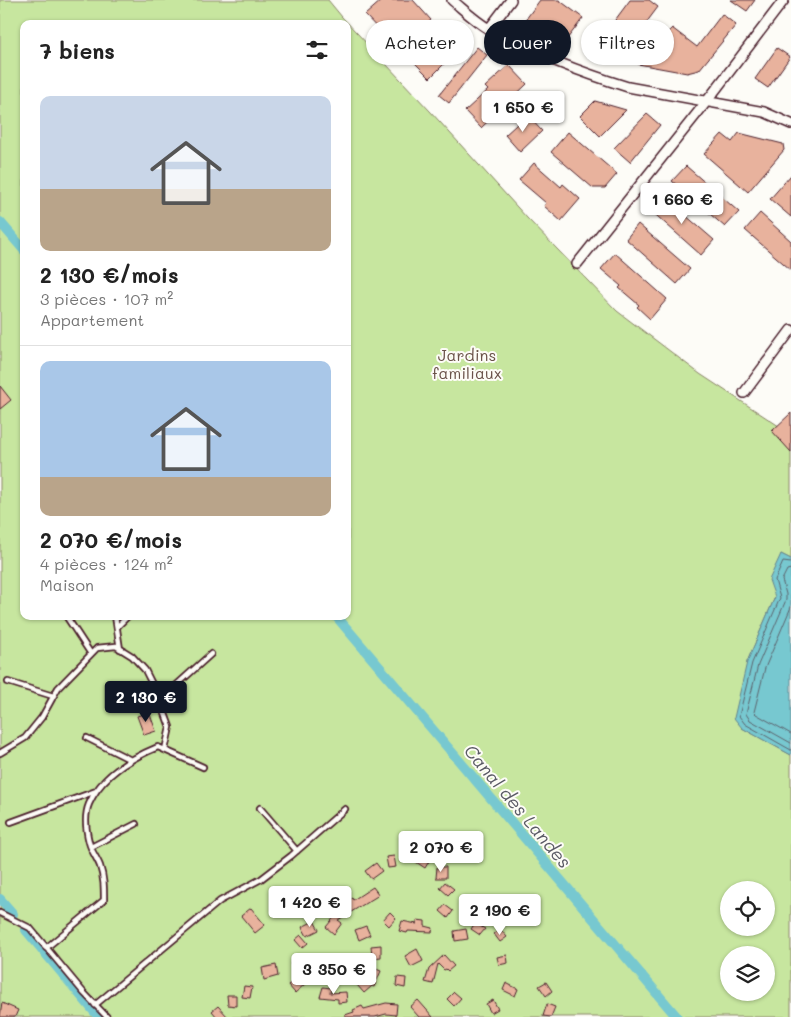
<!DOCTYPE html>
<html lang="fr">
<meta charset="utf-8">
<style>
body{margin:0;font-family:Mali,sans-serif;background:#f6f6f6;color:#222;height:100vh;display:flex;flex-direction:column;font-size:19px;white-space:nowrap}
*{box-sizing:border-box;margin:0}
p{font-size:16px;color:#767676}
.icon{flex:none;width:28px;height:28px;fill:none;stroke:currentColor;stroke-width:2;stroke-linecap:round;stroke-linejoin:round}
.map{position:relative;flex:1;overflow:hidden}
.drawer{position:absolute;left:20px;top:20px;width:331px;height:600px;display:flex;flex-direction:column;background:#fff;border-radius:10px;box-shadow:0 1px 4px #0004}
.drawer>*{flex:none}
.hud{position:absolute;left:366px;top:20px;width:349px;height:45px;display:flex;gap:10px}
.controls{position:absolute;left:720px;top:881px;display:grid;gap:10px}
.controls a{display:grid;place-items:center;width:55px;height:55px;border-radius:50%;background:#fff;box-shadow:0 1px 4px #0004;font-size:25px}
.price{position:absolute;translate:-50% -42px;padding:0 11px;border-radius:5px;background:#fff;color:#222;font-size:16px;line-height:32px;filter:drop-shadow(0 1px 2px #0008)}
.price::after{content:'';position:absolute;left:50%;top:30px;width:15px;height:11px;margin-left:-8px;background:inherit;clip-path:polygon(0 0,100% 0,50% 100%)}
.price.selected{background:#111827;color:#fff}
ul{padding:0;list-style:none}
li{display:grid;align-content:center;gap:10px;height:265px;padding:0 20px}
li+li{border-top:1px solid #e0e0e0}
li span{display:grid;place-items:center;height:155px;border-radius:10px;color:#555}
li>.icon{margin-inline-start:auto}
span .icon{width:90px;height:90px;fill:#fffc;stroke-width:1}
li b{font-size:21px}
h2{display:flex;justify-content:space-between;align-items:center;height:60px;padding:0 20px;font-size:21px}
.pill{padding:0 18px;border-radius:22px;background:#fff;box-shadow:0 1px 4px #0004;font-size:18px;line-height:45px}
.pill.selected{background:#111827;color:#fff}
.map>svg:first-child{display:block}
.green{fill:#c7e69f;stroke:#888265;fill-rule:evenodd}
.water{fill:#77c8d0;stroke:#65848e}
.lines{fill:none;stroke-linecap:round;stroke-linejoin:round}
.shore{stroke:#5c636d;stroke-width:1}
.canal{stroke:#77c8d0;stroke-width:10}
.building{fill:#e8b29d;stroke:#4a1f2b}
.service-casing{stroke:#4a1f2b;stroke-width:8}
.minor-casing{stroke:#4a1f2b;stroke-width:12}
.service{stroke:#fdfcf7;stroke-width:4.5}
.minor{stroke:#fdfcf7;stroke-width:9}
.labels{text-anchor:middle;dominant-baseline:central;stroke-width:4;stroke-linejoin:round;paint-order:stroke}
.park-label{font-size:16px;fill:#695148;stroke:#fdfcf7}
.water-label{font-size:18px;font-style:italic;fill:#5a5a65;stroke:#fdfcf7}
</style>
<div class="map">
<svg width="791" height="1017" viewBox="0 0 791 1017">
<rect width="100%" height="100%" fill="#fdfcf7"/>
<filter id="ink" filterUnits="userSpaceOnUse"><feTurbulence type="fractalNoise" baseFrequency=".02" numOctaves="2"/><feDisplacementMap in="SourceGraphic" scale="10" xChannelSelector="R" yChannelSelector="G"/><feConvolveMatrix kernelMatrix="1 2 1 2 8 2 1 2 1" color-interpolation-filters="sRGB"/></filter>
<g filter="url(#ink)">
<path class="green" d="M 0,0 L 328,0 L 342,17 L 430,111 L 527,218 L 617,311 L 700,374 L 791,434 L 791,559 L 781,554 L 775,597 L 747,662 L 742,728 L 791,755 L 791,1017 L 0,1017 ZM 24,24 L 348,24 L 348,616 L 24,616 ZM 729,890 L 766,890 L 766,928 L 729,928 ZM 729,955 L 766,955 L 766,992 L 729,992 Z"/>
<path class="water" d="M 781,554 L 791,559 L 791,755 L 742,728 L 734,718 L 747,662 L 775,597 L 769,580 Z"/>
<g class="lines">
<path class="shore" d="M 791,563 L 783,562 L 775,580 L 780,598 L 752,663 L 739,716 L 745,724 L 791,750
M 791,569 L 787,570 L 782,580 L 786,594 L 786,600 L 758,665 L 746,714 L 750,720 L 791,743
M 791,607 L 765,668 L 754,712 L 756,714 L 791,734"/>
<path class="canal" d="M 0,222 L 24,250
M 336,616 L 677,1017
M 0,899 L 13,914
M 26,930 L 99,1017"/>
</g>
<path class="building" d="M 382,0 L 413,0 L 431,20 L 398,50 L 365,15 Z
M 540,0 L 559,0 L 583,18 L 567,39 L 526,19 Z
M 630,0 L 649,0 L 658,7 L 622,55 L 601,39 Z
M 731,0 L 755,0 L 747,11 Z
M 722,14 L 736,25 L 699,70 L 687,73 L 638,64 L 672,28 L 697,47 Z
M 452,25 L 467,41 L 430,78 L 415,63 Z
M 477,47 L 487,55 L 449,103 L 439,95 Z
M 777,48 L 790,57 L 768,88 L 755,79 Z
M 509,65 L 527,84 L 481,128 L 465,111 L 488,90 L 485,87 Z
M 595,101 L 626,110 L 600,136 L 580,116 Z
M 647,114 L 660,125 L 630,162 L 614,148 Z
M 527,115 L 542,131 L 520,152 L 505,135 Z
M 568,132 L 617,174 L 605,188 L 593,188 L 551,152 Z
M 739,133 L 783,144 L 784,150 L 748,192 L 704,154 L 722,134 L 732,142 Z
M 534,163 L 561,187 L 563,184 L 580,199 L 561,221 L 544,206 L 546,203 L 519,180 Z
M 686,166 L 739,212 L 725,227 L 672,181 Z
M 791,175 L 791,217 L 770,199 Z
M 662,195 L 714,240 L 701,255 L 649,209 Z
M 760,213 L 791,241 L 791,270 L 745,230 Z
M 638,224 L 690,269 L 677,284 L 626,239 Z
M 615,253 L 667,299 L 650,319 L 637,307 L 639,305 L 619,288 L 621,286 L 601,269 Z
M 0,386 L 11,400 L 0,409 Z
M 791,413 L 791,452 L 772,431 Z
M 149,712 L 156,731 L 144,735 L 137,716 Z
M 417,849 L 431,858 L 425,868 L 413,860 L 402,861 L 401,850 Z
M 394,856 L 396,867 L 388,868 L 386,857 Z
M 376,863 L 382,871 L 371,879 L 365,871 Z
M 437,867 L 446,867 L 446,878 L 436,878 Z
M 445,882 L 454,889 L 448,895 L 440,888 Z
M 373,887 L 379,895 L 338,920 L 342,923 L 334,934 L 326,927 L 342,908 L 340,906 L 352,898 L 353,900 Z
M 466,901 L 480,903 L 479,913 L 465,912 Z
M 445,905 L 453,911 L 448,918 L 440,911 Z
M 251,908 L 265,925 L 255,933 L 241,916 Z
M 390,912 L 396,918 L 389,926 L 383,920 Z
M 417,920 L 425,921 L 425,926 L 433,928 L 432,932 L 408,931 L 407,933 L 399,931 L 402,921 L 417,924 Z
M 314,921 L 319,930 L 307,936 L 302,927 Z
M 475,923 L 485,929 L 480,935 L 471,929 Z
M 366,926 L 370,935 L 359,940 L 355,930 Z
M 466,929 L 468,939 L 455,941 L 454,931 Z
M 500,929 L 507,937 L 500,942 L 494,934 Z
M 301,935 L 308,943 L 302,948 L 295,940 Z
M 381,945 L 381,957 L 372,958 L 371,946 Z
M 417,949 L 423,961 L 411,967 L 405,956 Z
M 299,955 L 307,961 L 299,971 L 290,964 Z
M 444,955 L 454,966 L 448,971 L 446,969 L 444,970 L 438,964 L 433,984 L 425,982 L 429,969 Z
M 507,955 L 508,963 L 499,965 L 497,957 Z
M 276,965 L 278,976 L 264,980 L 262,968 Z
M 371,967 L 381,971 L 374,987 L 372,986 L 364,993 L 357,985 L 367,977 Z
M 298,976 L 305,984 L 295,993 L 288,985 Z
M 397,977 L 406,978 L 405,988 L 396,986 Z
M 546,982 L 552,991 L 546,996 L 539,986 Z
M 506,983 L 518,989 L 515,996 L 503,990 Z
M 244,986 L 252,987 L 250,998 L 242,997 Z
M 323,987 L 331,988 L 330,993 L 346,992 L 347,1002 L 338,1003 L 338,999 L 320,997 Z
M 454,992 L 461,998 L 454,1006 L 447,999 Z
M 227,995 L 236,995 L 236,1006 L 228,1005 Z
M 418,1000 L 433,1017 L 419,1017 L 410,1007 Z
M 493,1000 L 498,1009 L 491,1013 L 486,1004 Z
M 2,1003 L 18,1010 L 15,1017 L 0,1017 Z
M 386,1003 L 397,1004 L 396,1015 L 386,1014 L 375,1017 L 345,1017 L 345,1015 L 354,1012 L 353,1010 L 362,1006 L 364,1009 Z
M 547,1004 L 555,1007 L 551,1017 L 543,1016 Z
M 218,1006 L 228,1017 L 217,1017 L 212,1011 Z"/>
<g class="lines">
<g class="service-casing">
<path id="service" d="M 66,616 L 91,654
M 115,616 L 120,649
M 117,627 L 128,616
M 8,682 L 53,696
M 160,700 L 211,654
M 87,738 L 131,760
M 0,753 L 25,738 L 42,717 L 58,688 L 97,648 L 116,646 L 132,656 L 145,670 L 160,700 L 170,727 L 165,750
M 260,808 L 297,851
M 11,822 L 96,791
M 91,847 L 136,824
M 0,913 L 30,928 L 84,993 L 107,1017
M 46,948 L 104,900 C 104,888 104,878 100,866 C 97,858 91,851 89,842 C 86,830 84,816 89,804 C 101,776 131,758 158,747 L 203,767
M 95,1005 L 220,901 L 261,879 L 291,856 L 345,809"/>
</g>
<g class="minor-casing">
<path id="minor" d="M 452,0 C 464,10 475,21 489,29 C 532,54 580,72 628,87 L 764,112 L 791,124
M 489,29 L 511,0
M 577,264 L 707,101 L 784,0
M 744,393 L 791,330"/>
</g>
<use href="#service" class="service"/>
<use href="#minor" class="minor"/>
</g>
</g>
<g class="labels">
<g class="park-label">
<text x="467" y="354">Jardins<tspan x="467" dy="18">familiaux</tspan></text>
</g>
<g class="water-label">
<text transform="translate(518 806) rotate(50)">Canal des Landes</text>
</g>
</g>
</svg>
<div class="controls">
<a><svg class="icon" aria-label="locate" viewBox="0 0 24 24"><circle cx="12" cy="12" r="6"/><path d="M12 2v4M12 18v4M2 12h4M18 12h4"/></svg></a>
<a><svg class="icon" aria-label="layers" viewBox="0 0 24 24"><path d="M12 4l9 5-9 5-9-5zM3 14l9 5 9-5"/></svg></a>
</div>
<b class="price" style="left:523px;top:133px">1 650 €</b>
<b class="price" style="left:682px;top:225px">1 660 €</b>
<b class="price selected" style="left:146px;top:723px">2 130 €</b>
<b class="price" style="left:441px;top:873px">2 070 €</b>
<b class="price" style="left:310px;top:928px">1 420 €</b>
<b class="price" style="left:500px;top:936px">2 190 €</b>
<b class="price" style="left:334px;top:995px">3 350 €</b>
<div class="hud">
<a class="pill">Acheter</a>
<a class="pill selected">Louer</a>
<a class="pill">Filtres</a>
</div>
<section class="drawer">
<h2>7 biens<svg class="icon" aria-label="filters" viewBox="0 0 24 24"><path d="M4 7h16M4 17h16"/><circle cx="9" cy="7" r="2"/><circle cx="15" cy="17" r="2"/></svg></h2>
<ul>
<li><span style="background:linear-gradient(#c9d6e8 60%,#b9a48a 0)"><svg class="icon" aria-label="home" viewBox="0 0 24 24"><path d="M3 11l9-7 9 7M6 9v11h12V9"/></svg></span><div><b>2 130 €/mois</b><p>3 pièces · 107 m²</p><p>Appartement</p></div></li>
<li><span style="background:linear-gradient(#a9c7e8 75%,#b9a48a 0)"><svg class="icon" aria-label="home" viewBox="0 0 24 24"><path d="M3 11l9-7 9 7M6 9v11h12V9"/></svg></span><div><b>2 070 €/mois</b><p>4 pièces · 124 m²</p><p>Maison</p></div></li>
</ul>
</section>
</div>
